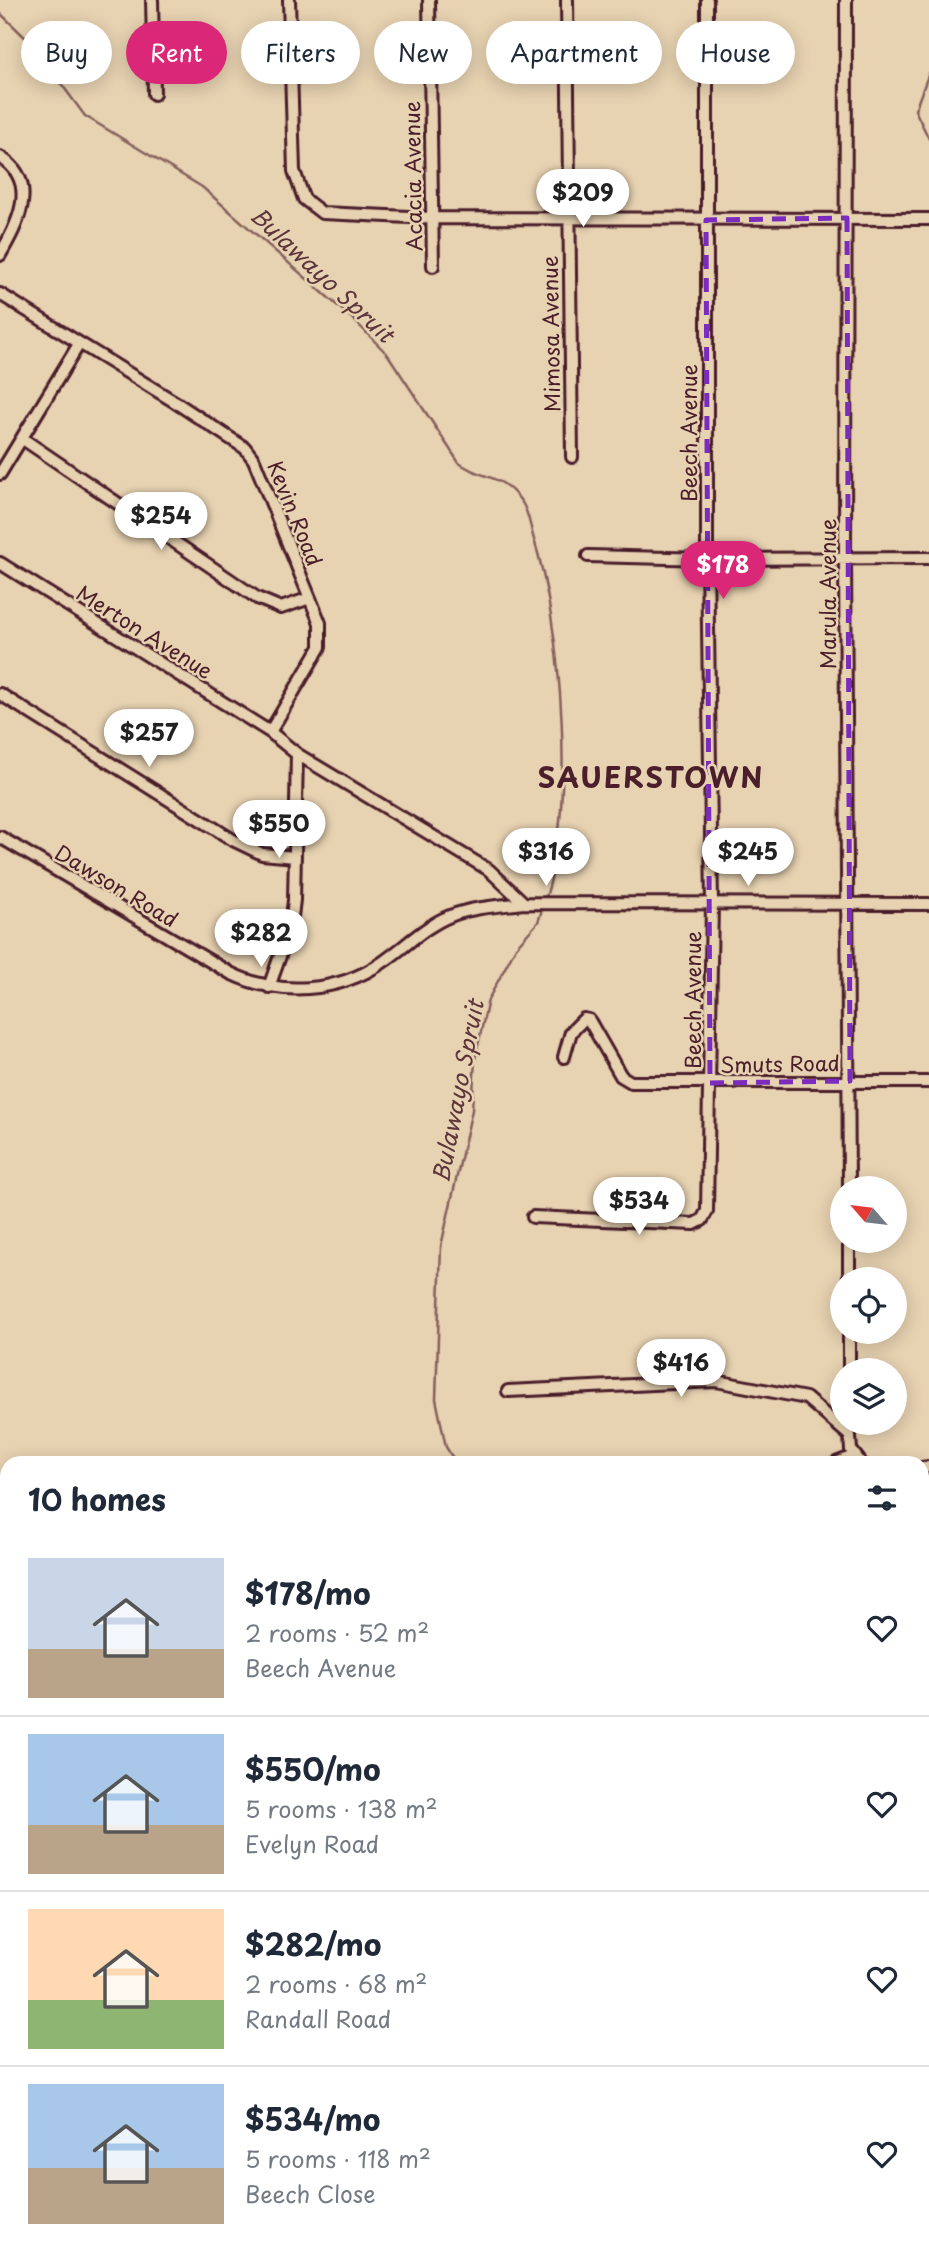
<!DOCTYPE html>
<meta charset="utf-8">
<style>
body{margin:0;font-family:"Playpen Sans",sans-serif;background:#f2f2f3;color:#1f2937;height:100vh;display:flex;flex-direction:column;font-size:26px;white-space:nowrap}
*{box-sizing:border-box;margin:0}
p{font-size:23px;color:#747a83}
.icon{flex:none;width:38px;height:38px;fill:none;stroke:currentColor;stroke-width:2;stroke-linecap:round;stroke-linejoin:round}
.map{position:relative;flex:1;overflow:hidden}
.details{position:absolute;left:0px;top:1456px;width:929px;height:800px;display:flex;flex-direction:column;background:#fff;border-radius:21px 21px 0 0;box-shadow:0 4px 18px #0003}
.details>*{flex:none}
.banner{position:absolute;left:21px;top:21px;width:887px;height:63px;display:flex;gap:14px}
.needle{width:46px;rotate:298deg}
.fabs{position:absolute;left:830px;top:1176px;display:grid;gap:14px}
.fabs a{display:grid;place-items:center;width:77px;height:77px;border-radius:50%;background:#fff;box-shadow:0 4px 18px #0003;font-size:35px}
.price{position:absolute;translate:-50% -60px;padding:0 16px;border-radius:24px;background:#fff;color:#222;font-size:23px;line-height:46px;filter:drop-shadow(0 2px 4px #0008)}
.price::after{content:'';position:absolute;left:50%;top:42px;width:21px;height:16px;margin-left:-10px;background:inherit;clip-path:polygon(0 0,100% 0,50% 100%)}
.price.active{background:#db2777;color:#fff}
ul{padding:0;list-style:none}
li{display:flex;align-items:center;gap:21px;height:175px;padding:0 28px}
li+li{border-top:2px solid #e0e1e3}
li span{display:grid;place-items:center;flex:none;width:196px;height:140px;border-radius:0px;color:#555}
li>.icon{margin-inline-start:auto}
span .icon{width:84px;height:84px;fill:#fffc;stroke-width:1}
li b{font-size:30px}
h2{display:flex;justify-content:space-between;align-items:center;height:84px;padding:0 28px;font-size:30px}
.pill{padding:0 24px;border-radius:32px;background:#fff;box-shadow:0 4px 18px #0003;font-size:24px;line-height:63px}
.pill.active{background:#db2777;color:#fff}
.map>svg:first-child{display:block}
.built{fill:#dac3a6}
.lines{fill:none;stroke-linecap:round;stroke-linejoin:round}
.stream{stroke:#84615d;stroke-width:2.5}
.minor-casing{stroke:#4a1f2b;stroke-width:16}
.highway-casing{stroke:#4a1f2b;stroke-width:23}
.minor{stroke:#e7d2b1;stroke-width:10}
.highway{stroke:#e7d2b1;stroke-width:18}
.marked{fill:none;stroke:#7b2cbf;stroke-width:5;stroke-dasharray:14 9;stroke-linejoin:round}
.labels{text-anchor:middle;dominant-baseline:central;stroke-width:5;stroke-linejoin:round;paint-order:stroke}
.street-label{font-size:21px;fill:#4a1f2b;stroke:#e7d2b1}
.water-label{font-size:23px;font-style:italic;fill:#5d353c;stroke:#e7d2b1}
.district-label{font-size:28px;font-weight:bold;letter-spacing:2px;fill:#4a1f2b;stroke:#e7d2b1}
</style>
<div class="map">
<svg width="929" height="2255" viewBox="0 0 929 2255">
<rect width="100%" height="100%" fill="#e7d2b1"/>
<filter id="ink" filterUnits="userSpaceOnUse"><feTurbulence type="fractalNoise" baseFrequency=".0143" numOctaves="2"/><feDisplacementMap in="SourceGraphic" scale="14" xChannelSelector="R" yChannelSelector="G"/><feConvolveMatrix kernelMatrix="1 2 1 2 8 2 1 2 1" color-interpolation-filters="sRGB"/></filter>
<g filter="url(#ink)">
<path class="built" d="M 0,1807 L 7,1811 L 7,2249 L 321,2249 L 303,2255 L 0,2255 Z"/>
<g class="lines">
<path class="stream" d="M 0,13 L 32,44 L 85,116 L 202,187 L 355,321 L 388,355 L 459,463 C 485,481 499,472 521,501 C 528,510 530,525 533,536 C 562,628 576,809 545,900
M 929,73 L 915,110 L 929,139
M 456,1463 L 446,1447 L 436,1399 L 441,1246 L 472,1110 L 475,1059 L 488,1000 L 516,947 L 538,922 L 543,907
M 922,1939 L 929,1939"/>
<g class="minor-casing">
<path id="minor" d="M 152,0 L 154,94
M 289,0 L 294,171 L 304,199 L 322,213 L 431,218 L 929,219
M 429,0 L 433,266
M 567,0 L 572,457
M 846,0 L 845,559 L 849,1188
M 0,157 C 41,182 17,225 0,255
M 0,294 L 175,402 L 245,448 L 254,460 L 320,623 L 320,647 L 270,732
M 23,439 L 257,598 L 281,608 L 310,598
M 0,474 L 79,344
M 588,556 L 707,559 L 929,558
M 0,563 L 270,732 L 297,754 L 294,900 L 291,925 L 269,987
M 0,694 L 233,840 L 262,854 L 295,857
M 297,754 L 489,870 L 524,903
M 0,837 L 230,973 C 279,997 338,993 383,962 C 405,947 425,926 450,916 C 473,907 499,906 524,903 L 929,904
M 564,1057 L 571,1032 L 584,1019 L 589,1020 L 621,1076 L 631,1082 L 929,1082
M 533,1217 L 694,1224 L 702,1220 L 707,1211 L 712,903 L 707,559 L 707,0
M 849,1279 L 849,1241
M 849,1370 L 849,1332
M 508,1391 L 716,1381 L 806,1398 L 849,1435
M 849,1423 L 851,1450 L 861,1463
M 836,1463 L 854,1456
M 922,1468 L 929,1467
M 922,1747 L 929,1749"/>
</g>
<g class="highway-casing">
<path id="highway" d="M 795,2249 L 806,2255
M 814,2249 L 825,2255
M 384,2255 L 403,2249"/>
</g>
<use href="#minor" class="minor"/>
<use href="#highway" class="highway"/>
</g>
</g>
<path class="marked" d="M 847,218 L 850,1081 L 710,1083 L 706,220 Z"/>
<g class="labels">
<g class="street-label">
<text transform="translate(412 176) rotate(-91)">Acacia Avenue</text>
<text transform="translate(550 334) rotate(-91)">Mimosa Avenue</text>
<text transform="translate(688 433) rotate(-90)">Beech Avenue</text>
<text transform="translate(296 513) rotate(68)">Kevin Road</text>
<text transform="translate(827 594) rotate(-90)">Marula Avenue</text>
<text transform="translate(145 631) rotate(32)">Merton Avenue</text>
<text transform="translate(117 885) rotate(31)">Dawson Road</text>
<text transform="translate(692 1000) rotate(-90)">Beech Avenue</text>
<text transform="translate(780 1063) rotate(-1)">Smuts Road</text>
</g>
<g class="water-label">
<text transform="translate(323 274) rotate(43)">Bulawayo Spruit</text>
<text transform="translate(457 1091) rotate(-79)">Bulawayo Spruit</text>
</g>
<g class="district-label">
<text x="651" y="776">SAUERSTOWN</text>
</g>
</g>
</svg>
<div class="fabs">
<a><svg class="needle" viewBox="-14 -14 28 28"><path d="M0-13l5 13h-10z" fill="#e53935"/><path d="M0 13l5-13h-10z" fill="#747a83"/></svg></a>
<a><svg class="icon" aria-label="locate" viewBox="0 0 24 24"><circle cx="12" cy="12" r="6"/><path d="M12 2v4M12 18v4M2 12h4M18 12h4"/></svg></a>
<a><svg class="icon" aria-label="layers" viewBox="0 0 24 24"><path d="M12 4l9 5-9 5-9-5zM3 14l9 5 9-5"/></svg></a>
</div>
<b class="price" style="left:583px;top:229px">$209</b>
<b class="price" style="left:161px;top:552px">$254</b>
<b class="price active" style="left:723px;top:601px">$178</b>
<b class="price" style="left:149px;top:769px">$257</b>
<b class="price" style="left:279px;top:860px">$550</b>
<b class="price" style="left:546px;top:888px">$316</b>
<b class="price" style="left:748px;top:888px">$245</b>
<b class="price" style="left:261px;top:969px">$282</b>
<b class="price" style="left:639px;top:1237px">$534</b>
<b class="price" style="left:681px;top:1399px">$416</b>
<div class="banner">
<a class="pill">Buy</a>
<a class="pill active">Rent</a>
<a class="pill">Filters</a>
<a class="pill">New</a>
<a class="pill">Apartment</a>
<a class="pill">House</a>
</div>
<section class="details">
<h2>10 homes<svg class="icon" aria-label="filters" viewBox="0 0 24 24"><path d="M4 7h16M4 17h16"/><circle cx="9" cy="7" r="2"/><circle cx="15" cy="17" r="2"/></svg></h2>
<ul>
<li><span style="background:linear-gradient(#c9d6e8 65%,#b9a48a 0)"><svg class="icon" aria-label="home" viewBox="0 0 24 24"><path d="M3 11l9-7 9 7M6 9v11h12V9"/></svg></span><div><b>$178/mo</b><p>2 rooms · 52 m²</p><p>Beech Avenue</p></div><svg class="icon" aria-label="heart" viewBox="0 0 24 24"><path d="M12 20l-8-8c-3-5 5-10 8-4 3-6 11-1 8 4z"/></svg></li>
<li><span style="background:linear-gradient(#a9c7e8 65%,#b9a48a 0)"><svg class="icon" aria-label="home" viewBox="0 0 24 24"><path d="M3 11l9-7 9 7M6 9v11h12V9"/></svg></span><div><b>$550/mo</b><p>5 rooms · 138 m²</p><p>Evelyn Road</p></div><svg class="icon" aria-label="heart" viewBox="0 0 24 24"><path d="M12 20l-8-8c-3-5 5-10 8-4 3-6 11-1 8 4z"/></svg></li>
<li><span style="background:linear-gradient(#ffd9b3 65%,#8fb573 0)"><svg class="icon" aria-label="home" viewBox="0 0 24 24"><path d="M3 11l9-7 9 7M6 9v11h12V9"/></svg></span><div><b>$282/mo</b><p>2 rooms · 68 m²</p><p>Randall Road</p></div><svg class="icon" aria-label="heart" viewBox="0 0 24 24"><path d="M12 20l-8-8c-3-5 5-10 8-4 3-6 11-1 8 4z"/></svg></li>
<li><span style="background:linear-gradient(#a9c7e8 60%,#b9a48a 0)"><svg class="icon" aria-label="home" viewBox="0 0 24 24"><path d="M3 11l9-7 9 7M6 9v11h12V9"/></svg></span><div><b>$534/mo</b><p>5 rooms · 118 m²</p><p>Beech Close</p></div><svg class="icon" aria-label="heart" viewBox="0 0 24 24"><path d="M12 20l-8-8c-3-5 5-10 8-4 3-6 11-1 8 4z"/></svg></li>
</ul>
</section>
</div>
